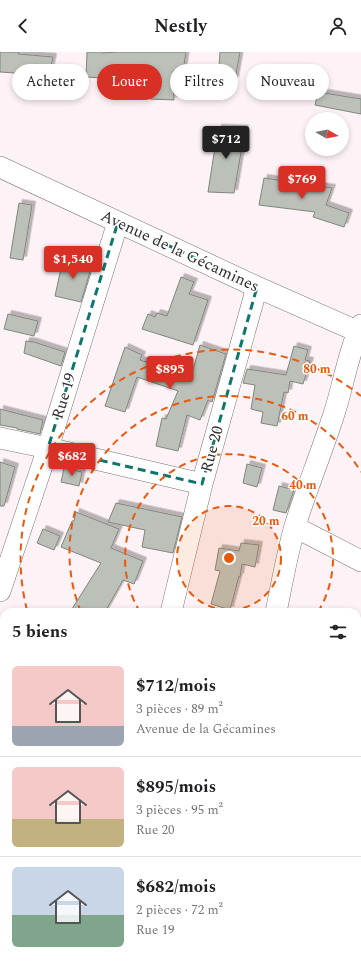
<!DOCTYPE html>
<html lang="fr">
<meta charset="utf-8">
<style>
body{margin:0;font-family:Spectral,serif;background:#f2f2f2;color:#202124;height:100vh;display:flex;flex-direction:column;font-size:15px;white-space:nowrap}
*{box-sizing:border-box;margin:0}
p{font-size:13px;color:#757577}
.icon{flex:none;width:22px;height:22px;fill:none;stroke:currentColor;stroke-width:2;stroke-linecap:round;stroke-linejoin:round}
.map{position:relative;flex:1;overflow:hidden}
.panel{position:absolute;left:0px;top:556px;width:361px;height:356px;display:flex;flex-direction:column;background:#fff;border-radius:12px 12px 0 0;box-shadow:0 2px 6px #0003}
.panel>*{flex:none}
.hud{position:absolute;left:12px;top:12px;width:337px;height:36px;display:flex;gap:8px}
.needle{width:26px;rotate:99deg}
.controls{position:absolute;left:305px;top:60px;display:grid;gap:8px}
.controls a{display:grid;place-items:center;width:44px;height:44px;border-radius:50%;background:#fff;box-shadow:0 2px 6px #0003;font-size:20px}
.price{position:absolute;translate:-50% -34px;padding:0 9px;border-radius:4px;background:#d93025;color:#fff;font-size:13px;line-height:26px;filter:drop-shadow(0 1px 2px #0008)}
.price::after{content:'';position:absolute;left:50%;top:24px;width:12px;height:9px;margin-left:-6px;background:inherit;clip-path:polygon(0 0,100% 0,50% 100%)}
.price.active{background:#222;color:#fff}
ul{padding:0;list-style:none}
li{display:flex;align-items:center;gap:12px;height:100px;padding:0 12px}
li+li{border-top:1px solid #e0e0e0}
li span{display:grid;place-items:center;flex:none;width:112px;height:80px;border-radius:6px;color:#555}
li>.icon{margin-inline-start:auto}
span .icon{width:48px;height:48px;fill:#fffc;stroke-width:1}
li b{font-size:17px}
h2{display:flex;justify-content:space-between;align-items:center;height:48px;padding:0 12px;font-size:17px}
.pill{padding:0 14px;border-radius:18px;background:#fff;box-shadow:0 2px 6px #0003;font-size:14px;line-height:36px}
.pill.active{background:#d93025;color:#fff}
header{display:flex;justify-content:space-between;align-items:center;height:52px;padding:0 12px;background:#fff;font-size:18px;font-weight:700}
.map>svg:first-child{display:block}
.building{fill:#bbc1b8;stroke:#80867e;filter:url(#shadow)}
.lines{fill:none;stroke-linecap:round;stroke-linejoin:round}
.street-casing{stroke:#7d7477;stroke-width:22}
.street{stroke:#fff;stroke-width:21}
.marked{fill:none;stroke:#0f766e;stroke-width:3;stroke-dasharray:8 5;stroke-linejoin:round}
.ring{fill:none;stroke:#e8590c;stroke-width:2;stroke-dasharray:7 5}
.labels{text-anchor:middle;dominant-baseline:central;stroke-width:3;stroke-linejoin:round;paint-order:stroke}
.street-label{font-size:16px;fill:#312d2e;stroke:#fff}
.centre{fill:#e8590c;stroke:#fff;stroke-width:2}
.ring-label{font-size:12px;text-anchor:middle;font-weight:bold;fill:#e8590c;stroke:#fff;stroke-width:3;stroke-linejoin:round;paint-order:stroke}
</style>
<header><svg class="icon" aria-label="back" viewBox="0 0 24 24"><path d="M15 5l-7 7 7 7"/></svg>Nestly<svg class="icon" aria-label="person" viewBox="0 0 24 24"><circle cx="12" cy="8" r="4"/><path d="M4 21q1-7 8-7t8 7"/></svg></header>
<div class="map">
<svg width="361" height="912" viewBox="0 0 361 912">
<defs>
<filter id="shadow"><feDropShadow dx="3.5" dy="-3.5" stdDeviation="0" flood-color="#0004"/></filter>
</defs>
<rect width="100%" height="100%" fill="#fdf2f6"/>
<path class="building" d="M 0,0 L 19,0 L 18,2 L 53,5 L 50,19 L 16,19 L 15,21 L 0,20 Z
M 87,0 L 102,0 L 102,1 L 119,0 L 186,0 L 183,19 L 173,19 L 174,48 L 150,47 L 150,19 L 102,18 L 102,26 L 86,25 Z
M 220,0 L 240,0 L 235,28 L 218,29 Z
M 296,22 L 312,24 L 309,39 L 293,36 Z
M 318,40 L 361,47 L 361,62 L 315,53 Z
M 218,76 L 245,77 L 234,141 L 208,140 Z
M 264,126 L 332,136 L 326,153 L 349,161 L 344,175 L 313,165 L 315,160 L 259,153 Z
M 19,151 L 32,153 L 23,208 L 10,206 Z
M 63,207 L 92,213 L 81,250 L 55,244 Z
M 181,225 L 194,230 L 189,242 L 208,248 L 193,293 L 142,277 L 148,262 L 155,265 L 157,261 L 167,264 Z
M 8,262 L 38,269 L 34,284 L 4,277 Z
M 26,289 L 34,290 L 65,300 L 61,314 L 24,301 Z
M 200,293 L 226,302 L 212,350 L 208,348 L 200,368 L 187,363 L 178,399 L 156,394 L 162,366 L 166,367 L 178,339 L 137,325 L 125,360 L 105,354 L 125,295 L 142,303 L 140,308 L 191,325 Z
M 294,294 L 308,298 L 305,308 L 310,309 L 303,332 L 290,329 L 288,341 L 284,340 L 277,374 L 261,371 L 263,360 L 251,357 L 255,333 L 243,331 L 247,317 L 286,323 Z
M 0,357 L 43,368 L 40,382 L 17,377 L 17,376 L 0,373 Z
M 0,410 L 15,415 L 4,454 L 0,454 Z
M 247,412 L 262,416 L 257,435 L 243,431 Z
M 64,416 L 82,420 L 79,434 L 61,430 Z
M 279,434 L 294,438 L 286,461 L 273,458 Z
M 116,451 L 182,465 L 173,501 L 142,495 L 145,478 L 108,470 Z
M 76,460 L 119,477 L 111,496 L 143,509 L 134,532 L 123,528 L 105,560 L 70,560 L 101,511 L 61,495 L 72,469 L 74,469 Z
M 43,477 L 60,484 L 54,498 L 37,491 Z
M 241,491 L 259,493 L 255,515 L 242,512 L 240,525 L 239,524 L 230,558 L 211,552 L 220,519 L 215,518 L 219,496 L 239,499 Z"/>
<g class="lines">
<g class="street-casing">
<path id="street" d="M 0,115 L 257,235 L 361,281
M 0,386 L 48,396 L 202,432
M 295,475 L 361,509
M 0,539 L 48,396 L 118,170
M 171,560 L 202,432 L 257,235
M 276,560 C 282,531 287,502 295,474 C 306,438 321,402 333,365 C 343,336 348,300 361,273
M 0,621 L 4,623
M 357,798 L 361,800
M 0,806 L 4,808
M 172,908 L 179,912"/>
</g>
<use href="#street" class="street"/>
</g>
<path class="marked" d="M 118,170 L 257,235 L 202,432 L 48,396 Z"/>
<circle cx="229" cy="506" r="52" fill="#e8590c" fill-opacity=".12"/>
<g class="ring">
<circle cx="229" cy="506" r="52"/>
<path d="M140 560A104 104 0 1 1 318 560"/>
<path d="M81 560A157 157 0 0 1 361 420"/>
<path d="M27 558A209 209 0 0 1 361 344"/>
</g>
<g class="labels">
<g class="street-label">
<text transform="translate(180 199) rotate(25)">Avenue de la Gécamines</text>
<text transform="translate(64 344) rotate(-73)">Rue 19</text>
<text transform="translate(212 397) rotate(-75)">Rue 20</text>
</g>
</g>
<circle cx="229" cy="506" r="6" class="centre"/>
<g class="ring-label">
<text x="317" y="321">80 m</text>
<text x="295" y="368">60 m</text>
<text x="303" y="437">40 m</text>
<text x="266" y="473">20 m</text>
</g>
</svg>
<div class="controls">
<a><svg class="needle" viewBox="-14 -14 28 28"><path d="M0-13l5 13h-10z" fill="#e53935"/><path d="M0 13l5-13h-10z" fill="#757577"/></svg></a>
</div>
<b class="price active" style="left:226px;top:108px">$712</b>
<b class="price" style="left:302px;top:148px">$769</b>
<b class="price" style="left:73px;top:228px">$1,540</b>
<b class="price" style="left:170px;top:338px">$895</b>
<b class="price" style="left:72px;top:425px">$682</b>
<div class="hud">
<a class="pill">Acheter</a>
<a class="pill active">Louer</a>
<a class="pill">Filtres</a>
<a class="pill">Nouveau</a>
</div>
<section class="panel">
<h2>5 biens<svg class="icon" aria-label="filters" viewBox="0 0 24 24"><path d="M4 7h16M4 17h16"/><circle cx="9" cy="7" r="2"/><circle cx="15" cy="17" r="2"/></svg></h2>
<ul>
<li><span style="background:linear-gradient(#f6c9c9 75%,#9aa5b1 0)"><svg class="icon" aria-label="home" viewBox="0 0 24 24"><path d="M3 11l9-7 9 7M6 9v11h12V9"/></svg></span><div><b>$712/mois</b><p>3 pièces · 89 m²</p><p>Avenue de la Gécamines</p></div></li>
<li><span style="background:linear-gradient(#f6c9c9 65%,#c2b280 0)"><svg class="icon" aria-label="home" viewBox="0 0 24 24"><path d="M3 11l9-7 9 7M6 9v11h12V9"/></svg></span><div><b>$895/mois</b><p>3 pièces · 95 m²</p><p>Rue 20</p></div></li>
<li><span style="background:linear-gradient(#c9d6e8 60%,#7fa58c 0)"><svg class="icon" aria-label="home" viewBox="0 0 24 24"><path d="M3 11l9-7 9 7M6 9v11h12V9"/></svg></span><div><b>$682/mois</b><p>2 pièces · 72 m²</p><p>Rue 19</p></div></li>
</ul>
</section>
</div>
